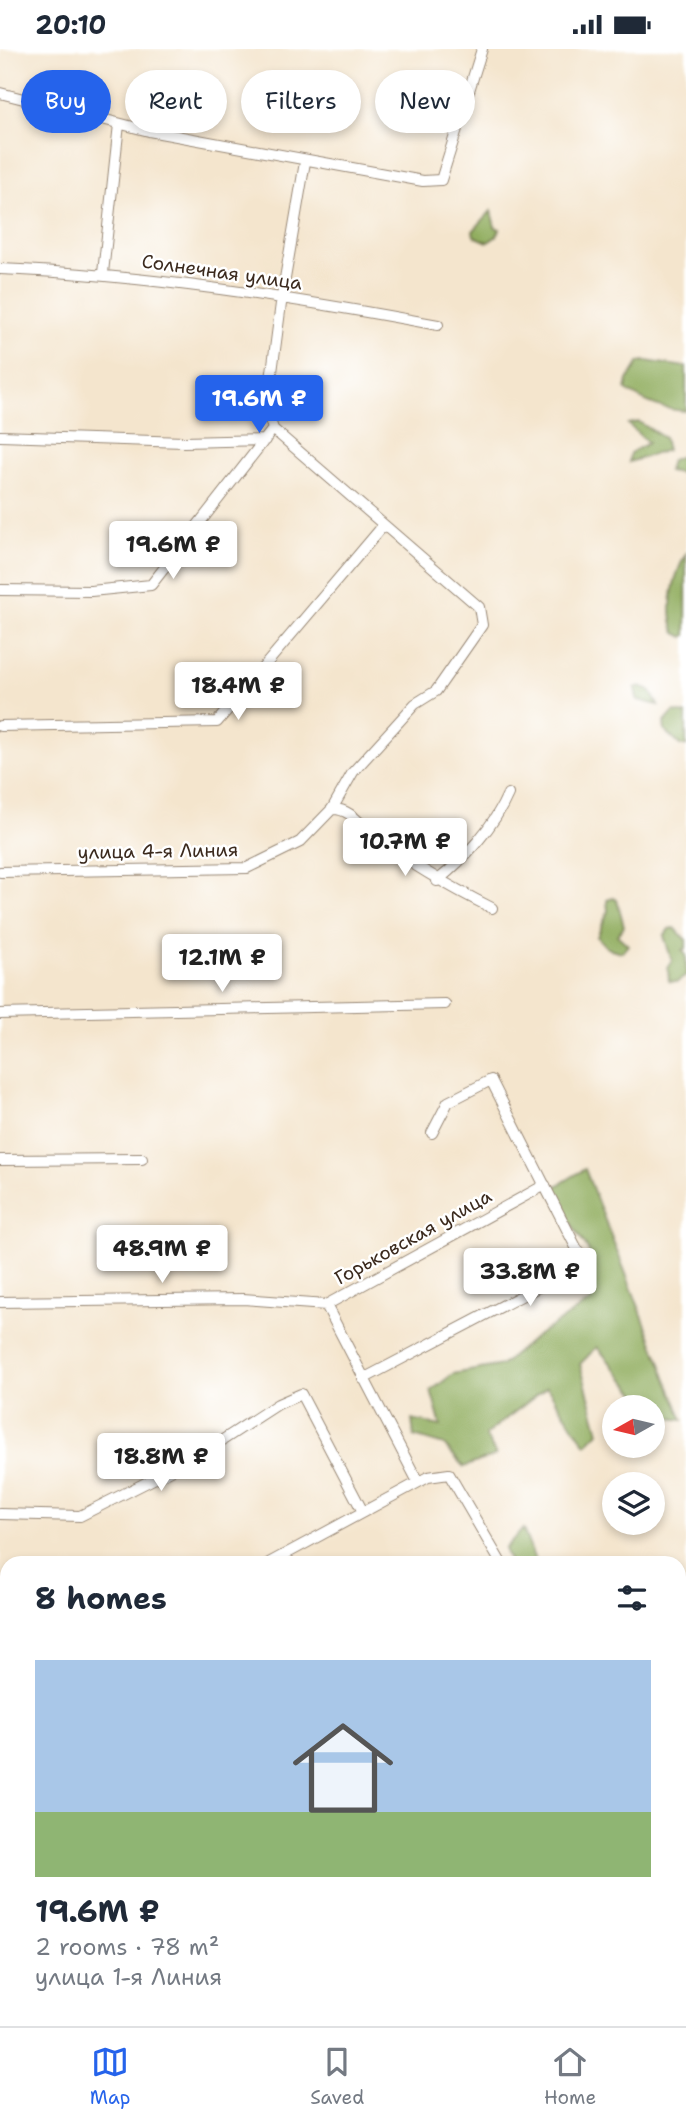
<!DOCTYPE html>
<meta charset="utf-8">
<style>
body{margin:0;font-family:"Shantell Sans",sans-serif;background:#f6f6f7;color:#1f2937;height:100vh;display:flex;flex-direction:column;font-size:26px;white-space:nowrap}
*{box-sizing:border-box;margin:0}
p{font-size:23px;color:#747a83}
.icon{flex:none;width:38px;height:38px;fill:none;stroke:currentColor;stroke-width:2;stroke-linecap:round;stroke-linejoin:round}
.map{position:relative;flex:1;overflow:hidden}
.details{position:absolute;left:0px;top:1507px;width:686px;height:471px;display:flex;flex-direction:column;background:#fff;border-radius:21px 21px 0 0;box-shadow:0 4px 10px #0003}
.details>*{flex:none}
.banner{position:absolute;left:21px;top:21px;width:644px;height:63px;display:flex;gap:14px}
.needle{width:46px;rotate:262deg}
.controls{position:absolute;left:602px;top:1346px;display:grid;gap:14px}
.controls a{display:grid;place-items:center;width:63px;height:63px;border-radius:50%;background:#fff;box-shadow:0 4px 10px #0003;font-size:35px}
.price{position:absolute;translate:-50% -60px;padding:0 16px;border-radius:7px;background:#fff;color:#222;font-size:23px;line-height:46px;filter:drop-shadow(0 2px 4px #0008)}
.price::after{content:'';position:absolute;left:50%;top:42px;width:21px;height:16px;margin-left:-10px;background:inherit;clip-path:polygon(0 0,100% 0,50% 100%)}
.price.on{background:#2563eb;color:#fff}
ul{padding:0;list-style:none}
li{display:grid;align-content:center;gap:14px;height:371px;padding:0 35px}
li+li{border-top:2px solid #e0e1e3}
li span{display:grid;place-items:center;height:217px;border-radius:0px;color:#555}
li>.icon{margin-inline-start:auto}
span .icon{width:126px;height:126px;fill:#fffc;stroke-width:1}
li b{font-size:30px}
h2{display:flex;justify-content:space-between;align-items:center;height:84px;padding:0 35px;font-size:30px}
.tag{padding:0 24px;border-radius:32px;background:#fff;box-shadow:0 4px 10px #0003;font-size:24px;line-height:63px}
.tag.on{background:#2563eb;color:#fff}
.status{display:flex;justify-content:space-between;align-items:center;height:49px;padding:0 35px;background:#fff;direction:ltr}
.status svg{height:19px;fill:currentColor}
.menu{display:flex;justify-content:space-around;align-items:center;height:98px;border-top:2px solid #e0e1e3;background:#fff;font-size:19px;color:#747a83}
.menu a{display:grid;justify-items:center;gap:4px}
.menu .on{color:#2563eb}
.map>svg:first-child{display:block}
.forest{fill:#92ae60;stroke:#666c3f;stroke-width:2}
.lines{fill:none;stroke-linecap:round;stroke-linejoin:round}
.minor-casing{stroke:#988876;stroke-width:12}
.major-casing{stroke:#988876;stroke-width:15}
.minor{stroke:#fff;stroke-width:10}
.major{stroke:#fff;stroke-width:12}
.labels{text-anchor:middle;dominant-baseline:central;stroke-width:5;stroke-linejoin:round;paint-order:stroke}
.street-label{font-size:19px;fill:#3b2a1e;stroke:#fff}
</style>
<div class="status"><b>20:10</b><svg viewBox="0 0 49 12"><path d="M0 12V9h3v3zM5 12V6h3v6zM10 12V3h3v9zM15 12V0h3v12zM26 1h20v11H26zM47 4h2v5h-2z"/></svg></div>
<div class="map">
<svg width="686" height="1977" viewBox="0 0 686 1977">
<rect width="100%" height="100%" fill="#fff"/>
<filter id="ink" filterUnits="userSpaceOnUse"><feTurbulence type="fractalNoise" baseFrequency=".0143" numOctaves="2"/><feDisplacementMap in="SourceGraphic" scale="14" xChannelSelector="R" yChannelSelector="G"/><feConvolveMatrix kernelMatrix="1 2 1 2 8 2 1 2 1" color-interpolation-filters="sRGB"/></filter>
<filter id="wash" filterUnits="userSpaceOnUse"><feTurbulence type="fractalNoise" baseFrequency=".00686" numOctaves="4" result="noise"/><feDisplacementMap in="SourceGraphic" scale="28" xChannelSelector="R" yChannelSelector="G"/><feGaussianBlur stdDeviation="1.57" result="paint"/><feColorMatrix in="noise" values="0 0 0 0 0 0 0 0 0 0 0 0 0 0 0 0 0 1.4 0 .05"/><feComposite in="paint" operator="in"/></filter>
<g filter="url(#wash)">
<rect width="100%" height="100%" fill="#f4e5cd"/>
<path class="forest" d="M 491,162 L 495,178 L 500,180 L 497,187 L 488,193 L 474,187 L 473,182 Z
M 646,312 L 686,318 L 686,362 C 664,361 645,354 626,341 L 628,331 L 639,313 Z
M 639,373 L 664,389 L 667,401 L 629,413 L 630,404 L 648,394 L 628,375 Z
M 686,406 L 686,425 L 668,422 L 671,411 Z
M 686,505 L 686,586 L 684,588 L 676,584 C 665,561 674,526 686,505 Z
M 641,637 L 651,643 L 658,656 L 637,651 L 635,639 Z
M 674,663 L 686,665 L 686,697 L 681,697 L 665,682 L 664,674 Z
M 613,849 L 617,851 L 624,877 L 617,886 L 628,896 L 622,903 L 607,899 L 597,888 L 608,862 L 607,851 Z
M 675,879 L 686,891 L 686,899 L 682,901 L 686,906 L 686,927 L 677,933 L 669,932 L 668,919 L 672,912 L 664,887 L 669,880 Z
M 585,1120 L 683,1371 L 655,1367 L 653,1358 L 648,1358 L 597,1298 L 580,1315 L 599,1383 L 586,1396 L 547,1338 L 485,1386 L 496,1406 L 464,1418 L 444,1396 L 414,1387 L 412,1371 L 441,1377 L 431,1342 L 453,1325 L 502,1316 L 535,1288 L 591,1252 L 590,1204 L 550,1141 Z
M 523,1480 L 536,1514 L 510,1514 L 504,1500 Z
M 686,1566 L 686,1598 L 679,1603 L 679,1572 Z
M 7,1806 L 7,1837 L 0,1840 L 0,1810 Z
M 679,1963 L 682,1964 L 685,1977 L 642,1977 L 645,1971 L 679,1970 Z"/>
</g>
<g filter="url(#ink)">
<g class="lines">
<g class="minor-casing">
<path id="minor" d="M 0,44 L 149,82 L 423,132 L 441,131 L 482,0
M 0,220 C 148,226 293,249 438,276
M 103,224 L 119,75
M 0,387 L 184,393 L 265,391
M 0,541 L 91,542 L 151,536 L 273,380
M 0,677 L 217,673 L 383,477
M 332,760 C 351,759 362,778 376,789 C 413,817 450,838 492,859
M 0,823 L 247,819 L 300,793 L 332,760 L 353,723 L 415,655 L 436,642 L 482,576 L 479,558 L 273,380 L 267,361 L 282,247 L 305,113
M 437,832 C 464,810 494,778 508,745
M 0,965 L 445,955
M 0,1111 L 142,1110
M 0,1253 L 243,1250 L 326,1256 L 545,1136
M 326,1256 L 418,1433
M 363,1330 L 584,1214 L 491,1031 L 448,1053 L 432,1084
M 0,1465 L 80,1467 L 195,1409 L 278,1355 L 301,1345 L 363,1463
M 269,1514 L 428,1428 L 449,1425 L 501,1514
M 0,1611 L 7,1611
M 0,1910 L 7,1922
M 0,1954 L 7,1949
M 88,1970 L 94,1977
M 237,1970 L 244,1977
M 130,1977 L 139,1970"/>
</g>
<g class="major-casing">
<path id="major" d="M 679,1544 L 686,1538
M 0,1892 L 7,1889"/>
</g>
<use href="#minor" class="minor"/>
<use href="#major" class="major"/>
</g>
</g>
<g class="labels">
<g class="street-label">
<text transform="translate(222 223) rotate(8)">Солнечная улица</text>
<text transform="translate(158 802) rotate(-1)">улица 4-я Линия</text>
<text transform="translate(413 1188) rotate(-29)">Горьковская улица</text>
</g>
</g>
</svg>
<div class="controls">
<a><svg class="needle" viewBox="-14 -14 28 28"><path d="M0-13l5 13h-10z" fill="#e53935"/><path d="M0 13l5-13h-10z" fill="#747a83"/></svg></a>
<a><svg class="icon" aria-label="layers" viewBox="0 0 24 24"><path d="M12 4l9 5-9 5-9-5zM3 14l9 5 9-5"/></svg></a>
</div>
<b class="price on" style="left:259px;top:386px">19.6M ₽</b>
<b class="price" style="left:173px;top:532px">19.6M ₽</b>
<b class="price" style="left:238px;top:673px">18.4M ₽</b>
<b class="price" style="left:405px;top:829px">10.7M ₽</b>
<b class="price" style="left:222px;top:945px">12.1M ₽</b>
<b class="price" style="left:162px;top:1236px">48.9M ₽</b>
<b class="price" style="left:530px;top:1259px">33.8M ₽</b>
<b class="price" style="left:161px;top:1444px">18.8M ₽</b>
<div class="banner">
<a class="tag on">Buy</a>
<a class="tag">Rent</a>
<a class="tag">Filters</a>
<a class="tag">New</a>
</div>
<section class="details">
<h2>8 homes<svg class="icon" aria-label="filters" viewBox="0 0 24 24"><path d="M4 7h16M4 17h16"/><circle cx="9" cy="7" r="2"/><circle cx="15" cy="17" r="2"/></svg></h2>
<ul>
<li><span style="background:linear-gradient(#a9c7e8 70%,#8fb573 0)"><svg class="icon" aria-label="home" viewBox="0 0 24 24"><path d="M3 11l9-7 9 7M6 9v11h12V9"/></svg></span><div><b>19.6M ₽</b><p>2 rooms · 78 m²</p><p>улица 1-я Линия</p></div></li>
</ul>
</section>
</div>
<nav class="menu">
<a class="on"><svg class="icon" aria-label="map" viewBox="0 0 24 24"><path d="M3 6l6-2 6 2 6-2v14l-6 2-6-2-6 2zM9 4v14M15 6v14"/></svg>Map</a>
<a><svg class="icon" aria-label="saved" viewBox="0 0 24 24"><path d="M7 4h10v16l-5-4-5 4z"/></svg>Saved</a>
<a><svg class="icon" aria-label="home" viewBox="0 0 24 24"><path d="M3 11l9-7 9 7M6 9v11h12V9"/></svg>Home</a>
</nav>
